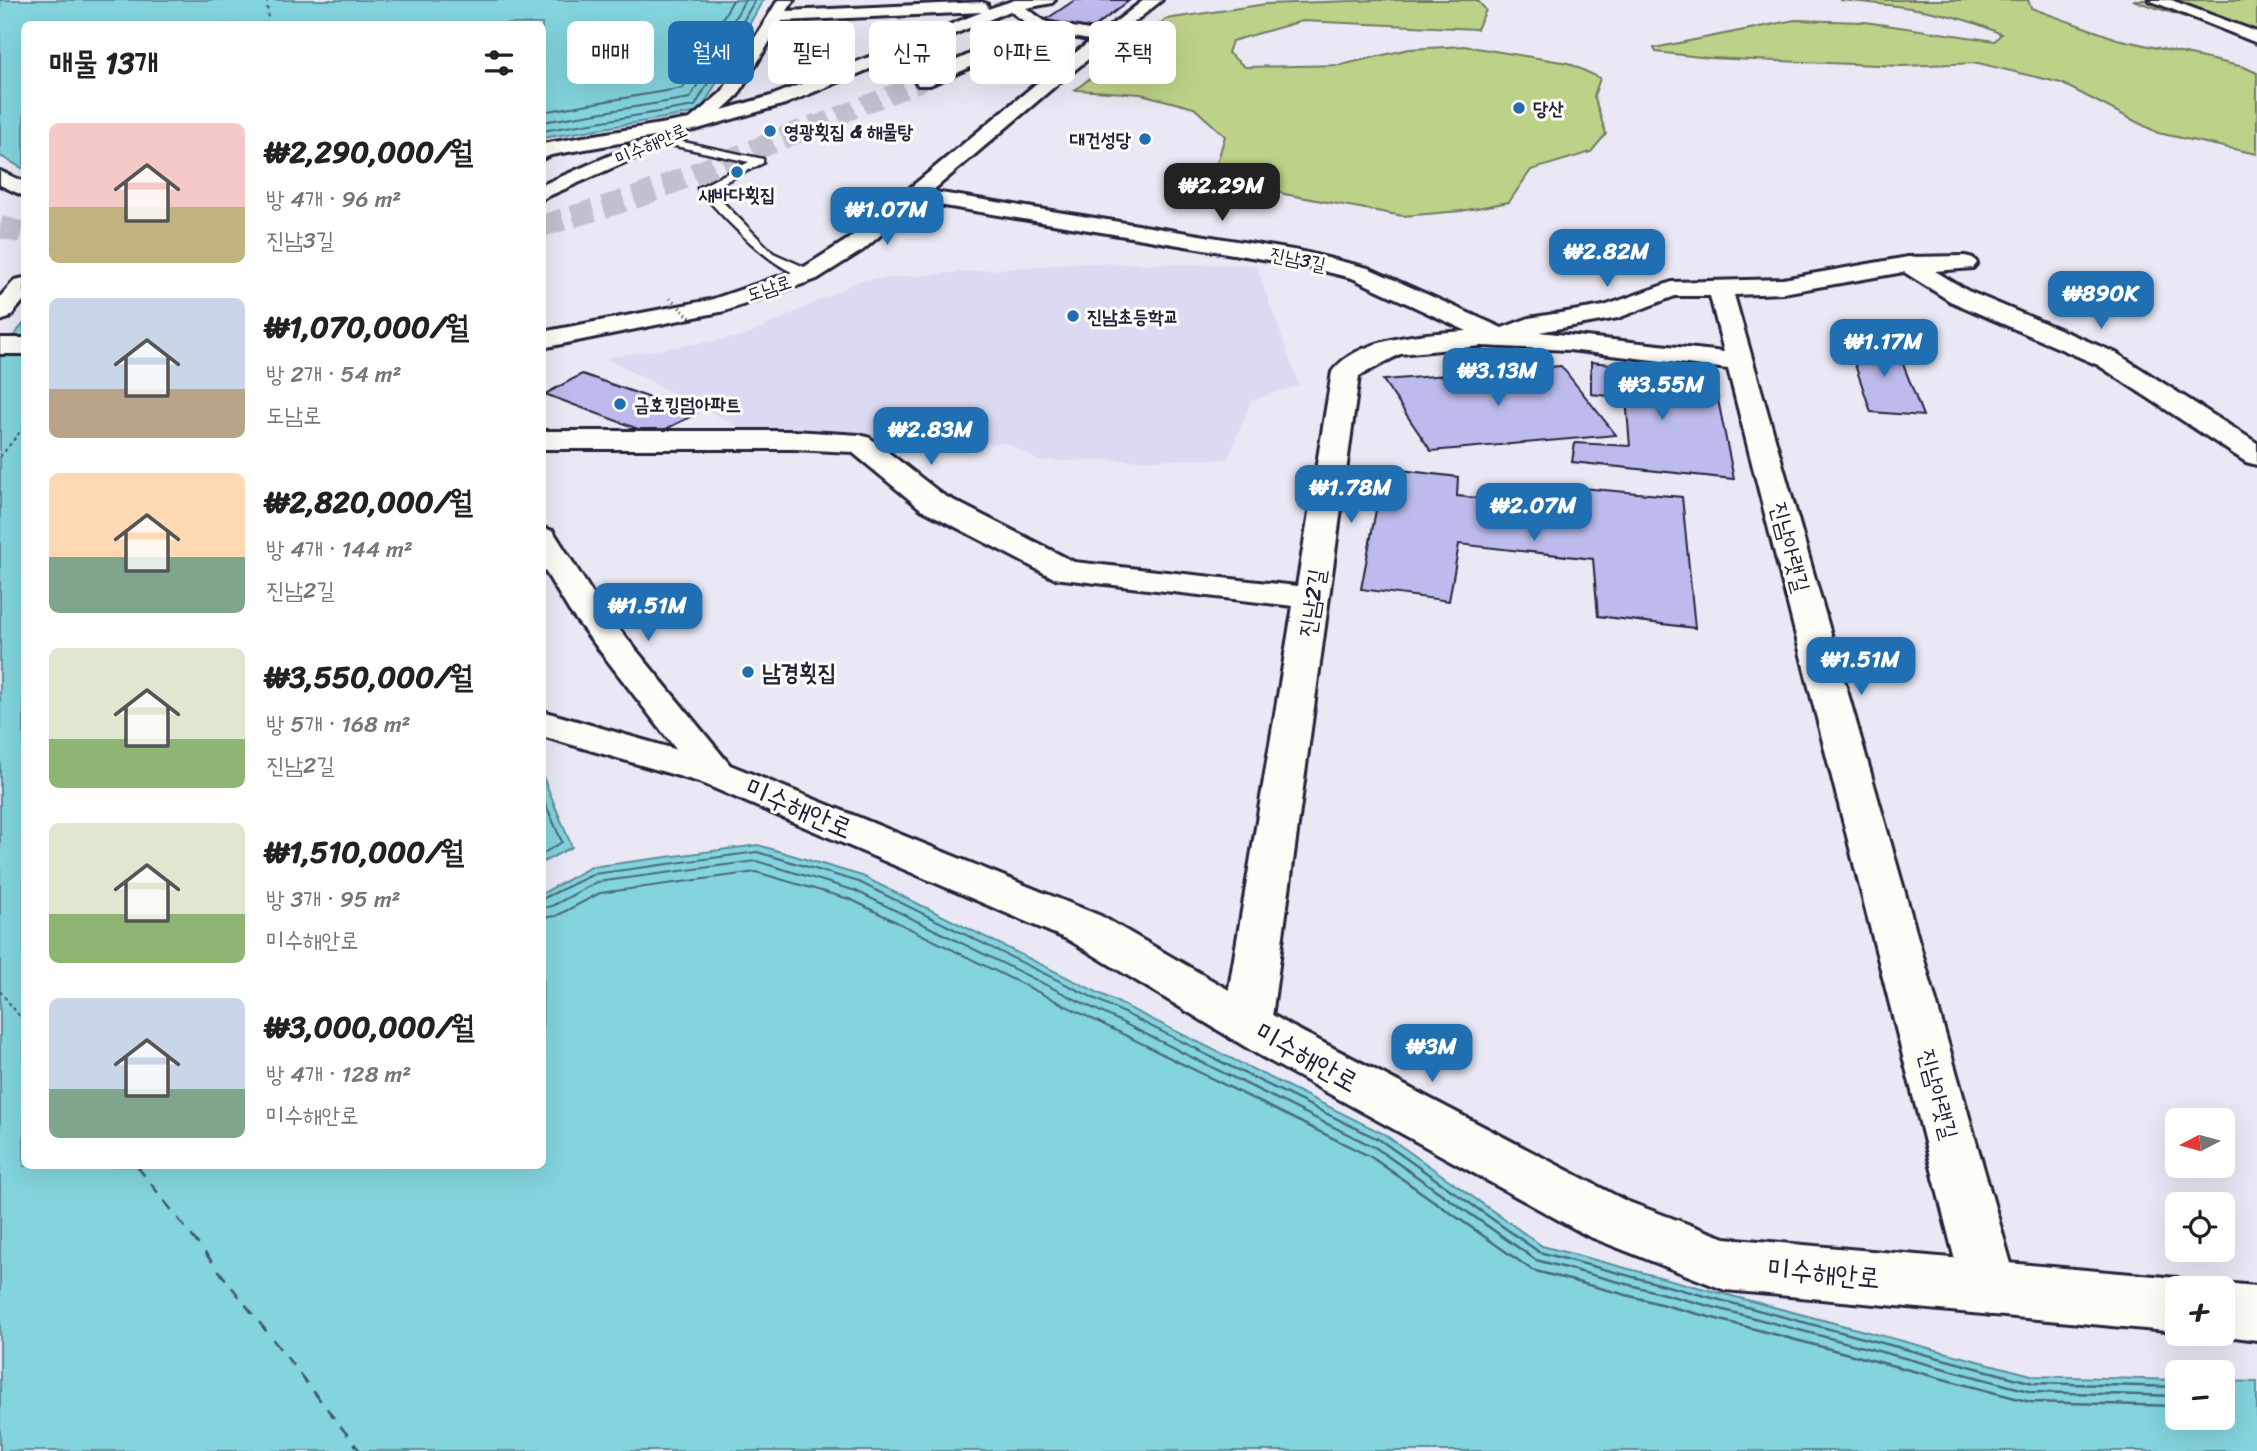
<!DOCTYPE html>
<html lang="ko">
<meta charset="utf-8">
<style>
body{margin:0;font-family:Sriracha,"Poor Story",sans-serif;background:#f2f2f2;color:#222;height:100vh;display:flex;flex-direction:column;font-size:26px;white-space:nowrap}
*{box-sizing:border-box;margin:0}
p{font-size:23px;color:#767676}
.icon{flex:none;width:38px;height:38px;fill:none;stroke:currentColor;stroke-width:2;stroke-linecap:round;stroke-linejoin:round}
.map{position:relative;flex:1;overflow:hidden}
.details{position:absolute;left:21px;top:21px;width:525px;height:1148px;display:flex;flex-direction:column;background:#fff;border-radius:10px;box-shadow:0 7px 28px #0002}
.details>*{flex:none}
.banner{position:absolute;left:567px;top:21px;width:665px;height:63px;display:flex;gap:14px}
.needle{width:46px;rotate:264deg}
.controls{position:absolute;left:2165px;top:1108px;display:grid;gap:14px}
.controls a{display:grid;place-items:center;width:70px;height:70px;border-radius:10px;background:#fff;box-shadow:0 7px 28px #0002;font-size:35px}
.price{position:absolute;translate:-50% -60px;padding:0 16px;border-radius:14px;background:#1f6fb2;color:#fff;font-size:23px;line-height:46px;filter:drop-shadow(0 2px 4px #0008)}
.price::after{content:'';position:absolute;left:50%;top:42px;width:21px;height:16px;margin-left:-10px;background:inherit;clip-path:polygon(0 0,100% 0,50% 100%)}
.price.current{background:#222;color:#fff}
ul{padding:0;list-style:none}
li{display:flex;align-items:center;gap:21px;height:175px;padding:0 28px}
li span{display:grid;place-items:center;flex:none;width:196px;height:140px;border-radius:10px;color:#555}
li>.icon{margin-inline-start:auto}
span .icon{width:84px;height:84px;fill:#fffc;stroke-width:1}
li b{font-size:30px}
h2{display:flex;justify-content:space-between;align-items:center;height:84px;padding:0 28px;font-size:30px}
.tag{padding:0 24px;border-radius:10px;background:#fff;box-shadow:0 7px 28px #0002;font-size:24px;line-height:63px}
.tag.current{background:#1f6fb2;color:#fff}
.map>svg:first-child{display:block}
.built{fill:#dcdaf2}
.green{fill:#bcd288;stroke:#6f7a62;stroke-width:2}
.water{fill:#83d4dd;stroke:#5c8d9c;stroke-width:2}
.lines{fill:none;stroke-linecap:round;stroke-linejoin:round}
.shore-far1{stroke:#49697c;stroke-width:2}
.shore{stroke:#49697c;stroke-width:2.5}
.ferry-far1{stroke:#3f576c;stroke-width:2;stroke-dasharray:3.5 3.5;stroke-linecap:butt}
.ferry{stroke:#3f576c;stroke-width:2.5;stroke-dasharray:12 10;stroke-linecap:butt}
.building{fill:#bdbbed;stroke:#22223b;stroke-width:2}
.street-tunnel-far1{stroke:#c2c0cf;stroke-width:18;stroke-dasharray:18 9;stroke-linecap:butt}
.street-tunnel{stroke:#c2c0cf;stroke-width:22;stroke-dasharray:22 10;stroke-linecap:butt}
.lane-casing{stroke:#22223b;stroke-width:5}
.street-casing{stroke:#22223b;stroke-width:6}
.secondary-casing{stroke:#22223b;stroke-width:6}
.primary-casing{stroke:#22223b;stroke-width:6}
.lane{fill:#fdfcf7;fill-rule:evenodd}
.street{fill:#fdfcf7;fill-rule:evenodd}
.secondary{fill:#fdfcf7;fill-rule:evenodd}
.primary{fill:#fdfcf7;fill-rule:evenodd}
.path-bridge{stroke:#22223b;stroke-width:3.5;stroke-dasharray:1 3.5;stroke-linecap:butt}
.poi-dot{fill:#1f6fb2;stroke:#fdfcf7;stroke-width:2.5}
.labels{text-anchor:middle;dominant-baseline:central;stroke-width:6;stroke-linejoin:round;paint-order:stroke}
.far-poi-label{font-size:19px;font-weight:bold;fill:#22223b;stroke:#fdfcf7;text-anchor:start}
.far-street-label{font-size:19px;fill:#22223b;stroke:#fdfcf7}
.street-label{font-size:23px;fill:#22223b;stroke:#fdfcf7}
.poi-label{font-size:23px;font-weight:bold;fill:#22223b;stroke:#fdfcf7;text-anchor:start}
.near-street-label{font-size:28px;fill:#22223b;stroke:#fdfcf7}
</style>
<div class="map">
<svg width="2257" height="1451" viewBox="0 0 2257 1451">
<rect width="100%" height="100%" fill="#eae8f4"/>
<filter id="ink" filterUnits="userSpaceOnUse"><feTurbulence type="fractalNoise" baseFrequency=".0143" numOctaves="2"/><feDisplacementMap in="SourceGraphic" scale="14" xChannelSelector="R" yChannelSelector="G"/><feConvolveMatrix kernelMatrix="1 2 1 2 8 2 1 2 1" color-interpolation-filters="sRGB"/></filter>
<g filter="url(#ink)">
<path class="built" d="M 1077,263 L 1256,265 L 1299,385 L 1251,401 L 1228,459 L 1039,461 L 1008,443 L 876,444 L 741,428 L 605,358 L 745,336 L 861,280 Z"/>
<path class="green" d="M 1379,0 L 1477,0 L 1486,10 L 1477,29 L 1302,21 L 1232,41 L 1228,53 L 1245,67 L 1341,65 L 1409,49 L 1464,46 L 1568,63 L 1600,78 L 1594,96 L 1606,134 L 1591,152 L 1531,170 L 1509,202 L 1461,211 L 1403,216 L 1284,194 L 1217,163 L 1225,136 L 1194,108 L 1141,94 L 1075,90 L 1166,19 L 1266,4 Z
M 1839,0 L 2028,0 L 2031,8 L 2117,39 L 2244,67 L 2257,73 L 2257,154 L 2158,133 L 2061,83 L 1978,63 L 1902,66 L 1802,62 L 1709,58 L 1656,52 L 1654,48 L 1795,20 L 1865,22 L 1995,41 L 2001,34 C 1952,10 1893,5 1839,0 Z
M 2133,0 L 2257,0 L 2257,40 L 2141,3 Z"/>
<path class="water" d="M 0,0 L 763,0 L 700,112 L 543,138 L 542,24 L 24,24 L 24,169 L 0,156 Z
M 24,323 L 24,1166 L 542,1166 L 543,893 L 591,867 L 758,845 L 862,876 L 1384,1134 L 1542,1246 L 2035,1376 L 2177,1380 L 2177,1418 L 2222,1418 L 2223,1381 L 2257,1382 L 2257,1451 L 0,1451 L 0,352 Z
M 543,777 L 572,847 L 543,862 L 542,862 Z"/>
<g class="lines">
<path class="shore-far1" d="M 542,112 L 683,88 L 733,0
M 542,122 L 690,98 L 745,0
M 542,131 L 695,106 L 755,0
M 542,796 L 562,842 L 542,854
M 542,899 L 594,874 L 757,852 L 859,882 L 1201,1051
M 542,908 L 552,906 L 597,882 L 756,861 L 856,891 L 1180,1051
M 542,918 L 556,916 L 600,893 L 756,872 L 852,900 L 1157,1051"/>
<path class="shore" d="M 1154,1050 L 1371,1157 L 1532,1270 L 2030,1402 L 2177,1406
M 1177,1050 L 1376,1148 L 1536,1260 L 2032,1392 L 2177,1396
M 1197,1050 L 1380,1140 L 1539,1252 L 2033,1383 L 2177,1387"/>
<path class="ferry-far1" d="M 267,0 L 268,24
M 0,457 L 24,427
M 0,991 L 24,1022"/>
<path class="ferry" d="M 137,1166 L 360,1451"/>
</g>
<path class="building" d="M 1075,0 L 1130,0 L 1089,31 L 1054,28 L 1045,20 Z
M 1847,341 L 1896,346 L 1923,416 L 1871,412 Z
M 1591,362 L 1713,375 L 1734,479 L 1572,462 L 1575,443 L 1630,446 L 1626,398 L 1591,394 Z
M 1561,366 L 1616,435 L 1431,451 L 1383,380 Z
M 582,374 L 696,414 L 654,435 L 545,394 Z
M 1384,468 L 1458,477 L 1457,496 L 1580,508 L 1582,488 L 1682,497 L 1695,628 L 1598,616 L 1593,559 L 1459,544 L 1449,601 L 1361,589 Z"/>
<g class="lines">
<path class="street-tunnel-far1" d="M 813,126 L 924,81"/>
<path class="street-tunnel" d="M 542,226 L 637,197 L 818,124
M 0,227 L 24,233"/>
<g class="lane-casing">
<path id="lane" d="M 660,137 L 763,159 L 763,163 L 710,189 L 773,253 L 813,271 L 813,277 C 781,281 718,212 698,188 L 749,162 L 657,142 Z"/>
</g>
<g class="street-casing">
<path id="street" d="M 778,0 L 794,0 L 787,11 L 982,2 L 987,4 L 988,9 L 1015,0 L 1055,0 L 1052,3 L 1026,8 L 1046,22 L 1105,33 L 1113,38 L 1105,43 L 1045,32 L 1041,36 L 930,85 L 918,85 L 915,81 L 918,77 L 1032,27 L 1010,11 L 785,104 L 694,130 L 551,155 L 542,159 L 542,144 L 690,119 L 722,92 ZM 982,12 L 771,96 L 722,110 L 738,95 L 782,21 Z
M 643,141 L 650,143 L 653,147 L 650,151 L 542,199 L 542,185 Z
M 916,189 L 1299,251 L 1368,268 L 1502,328 L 1529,318 L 1604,306 L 1672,282 L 1783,279 L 1908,257 L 1965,256 L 1973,258 L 1977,263 L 1973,268 L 1935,271 L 1968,291 L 2116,353 L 2257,443 L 2257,465 L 2246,462 L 2098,365 L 1950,301 L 1904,272 L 1783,293 L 1734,295 L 2018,1288 L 2010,1307 L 1990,1315 L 1970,1307 L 1962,1288 L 1728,369 L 1569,350 L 1481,346 L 1400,354 L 1359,376 L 1271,1024 L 1264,1038 L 1247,1043 L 1230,1038 L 1223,1024 L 1293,606 L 1054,578 L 921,509 L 852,452 L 794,449 L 542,449 L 542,431 L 794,431 L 860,435 L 870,438 L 943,495 L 1074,562 L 1297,586 L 1332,372 C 1357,337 1429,333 1467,331 L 1352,278 L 1299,265 L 908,200 L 905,195 L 908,190 ZM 1675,296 L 1710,296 L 1724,352 L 1539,332 L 1618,318 Z
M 542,711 L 730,765 L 736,774 L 730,783 L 716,787 L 542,736 Z"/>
</g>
<g class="secondary-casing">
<path id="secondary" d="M 1144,0 L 1162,0 L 1061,81 L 863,250 L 817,279 L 725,311 L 542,348 L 542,332 L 710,300 L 801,269 L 847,240 L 1049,73 Z
M 0,171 L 24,182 L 24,196 L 0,185 Z
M 24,278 L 24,300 L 9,318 L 0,321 L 0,297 L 15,280 Z
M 0,338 L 24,338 L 24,354 L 0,354 Z
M 542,528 L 553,531 L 601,607 L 730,765 L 1101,916 L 1293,1027 L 1626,1201 L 1725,1238 L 2177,1278 L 2198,1288 L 2177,1288 L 2177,1332 L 1725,1290 L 1588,1236 L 1259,1055 L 1069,940 L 702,783 L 570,612 L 542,566 Z
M 2222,1283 L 2257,1286 L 2257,1340 L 2212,1334 L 2222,1334 L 2222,1288 L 2209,1288 Z"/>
</g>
<g class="primary-casing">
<path id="primary" d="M 2149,0 L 2171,0 L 2257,32 L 2257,43 Z"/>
</g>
<use href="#lane" class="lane"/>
<use href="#street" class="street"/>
<use href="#secondary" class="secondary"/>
<use href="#primary" class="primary"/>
<path class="path-bridge" d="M 670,298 L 690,318"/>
</g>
</g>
<g class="poi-dot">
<circle cx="1519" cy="108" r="7"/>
<circle cx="770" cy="131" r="7"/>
<circle cx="1145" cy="139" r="7"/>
<circle cx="737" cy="172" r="7"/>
<circle cx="1073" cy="316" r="7"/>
<circle cx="620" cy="404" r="7"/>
<circle cx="748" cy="672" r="7"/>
</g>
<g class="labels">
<g class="far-poi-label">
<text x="1533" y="108">당산</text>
<text x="784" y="131">영광횟집 &amp; 해물탕</text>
<text x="1131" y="139" text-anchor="end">대건성당</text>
<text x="737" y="194" text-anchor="middle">새바다횟집</text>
<text x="1087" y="316">진남초등학교</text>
<text x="634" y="404">금호킹덤아파트</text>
</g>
<g class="far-street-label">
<text transform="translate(651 144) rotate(-24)">미수해안로</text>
<text transform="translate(1298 259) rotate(12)">진남3길</text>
<text transform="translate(769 288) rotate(-19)">도남로</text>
</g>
<g class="street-label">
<text transform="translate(1790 547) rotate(75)">진남아랫길</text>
<text transform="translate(1312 603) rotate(-81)">진남2길</text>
<text transform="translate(1938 1094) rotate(75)">진남아랫길</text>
</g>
<g class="poi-label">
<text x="762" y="672">남경횟집</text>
</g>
<g class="near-street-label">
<text transform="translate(799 808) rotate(23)">미수해안로</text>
<text transform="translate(1307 1057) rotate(29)">미수해안로</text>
<text transform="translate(1824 1273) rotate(5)">미수해안로</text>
</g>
</g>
</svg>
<div class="controls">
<a><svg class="needle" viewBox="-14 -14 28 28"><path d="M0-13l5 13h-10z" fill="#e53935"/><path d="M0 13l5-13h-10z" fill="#767676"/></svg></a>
<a><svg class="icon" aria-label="locate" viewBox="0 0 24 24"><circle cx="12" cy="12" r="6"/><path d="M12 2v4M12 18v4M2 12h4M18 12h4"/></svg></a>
<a>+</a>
<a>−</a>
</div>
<b class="price current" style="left:1222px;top:223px">₩2.29M</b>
<b class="price" style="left:887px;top:247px">₩1.07M</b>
<b class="price" style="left:1607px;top:289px">₩2.82M</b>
<b class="price" style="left:2101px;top:331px">₩890K</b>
<b class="price" style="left:1884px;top:379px">₩1.17M</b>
<b class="price" style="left:1498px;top:408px">₩3.13M</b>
<b class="price" style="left:1662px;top:422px">₩3.55M</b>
<b class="price" style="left:931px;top:467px">₩2.83M</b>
<b class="price" style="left:1351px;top:525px">₩1.78M</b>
<b class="price" style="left:1534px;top:543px">₩2.07M</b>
<b class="price" style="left:648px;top:643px">₩1.51M</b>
<b class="price" style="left:1861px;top:697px">₩1.51M</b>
<b class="price" style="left:1432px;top:1084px">₩3M</b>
<div class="banner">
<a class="tag">매매</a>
<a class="tag current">월세</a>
<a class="tag">필터</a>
<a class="tag">신규</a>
<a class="tag">아파트</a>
<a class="tag">주택</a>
</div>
<section class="details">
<h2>매물 13개<svg class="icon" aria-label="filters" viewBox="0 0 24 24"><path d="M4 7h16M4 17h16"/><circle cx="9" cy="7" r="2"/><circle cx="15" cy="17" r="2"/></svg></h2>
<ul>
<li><span style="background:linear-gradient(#f6c9c9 60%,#c2b280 0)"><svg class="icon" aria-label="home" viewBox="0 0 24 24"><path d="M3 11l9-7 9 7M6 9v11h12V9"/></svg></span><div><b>₩2,290,000/월</b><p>방 4개 · 96 m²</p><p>진남3길</p></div></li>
<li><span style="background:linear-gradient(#c9d6e8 65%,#b9a48a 0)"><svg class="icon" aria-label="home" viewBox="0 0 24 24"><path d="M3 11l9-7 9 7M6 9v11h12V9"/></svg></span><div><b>₩1,070,000/월</b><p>방 2개 · 54 m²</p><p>도남로</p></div></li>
<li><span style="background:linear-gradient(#ffd9b3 60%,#7fa58c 0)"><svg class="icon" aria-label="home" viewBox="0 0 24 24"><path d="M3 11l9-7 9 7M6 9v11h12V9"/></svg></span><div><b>₩2,820,000/월</b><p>방 4개 · 144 m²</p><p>진남2길</p></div></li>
<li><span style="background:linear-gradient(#dfe7d0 65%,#8fb573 0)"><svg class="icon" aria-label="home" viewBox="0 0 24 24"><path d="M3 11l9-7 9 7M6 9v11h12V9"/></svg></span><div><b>₩3,550,000/월</b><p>방 5개 · 168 m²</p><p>진남2길</p></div></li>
<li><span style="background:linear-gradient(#dfe7d0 65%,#8fb573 0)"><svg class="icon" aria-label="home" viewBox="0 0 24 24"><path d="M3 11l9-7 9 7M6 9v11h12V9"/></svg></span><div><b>₩1,510,000/월</b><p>방 3개 · 95 m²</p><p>미수해안로</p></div></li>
<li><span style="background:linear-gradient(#c9d6e8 65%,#7fa58c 0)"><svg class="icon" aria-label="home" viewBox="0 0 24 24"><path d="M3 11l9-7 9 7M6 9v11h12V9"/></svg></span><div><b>₩3,000,000/월</b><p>방 4개 · 128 m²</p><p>미수해안로</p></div></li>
</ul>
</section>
</div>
